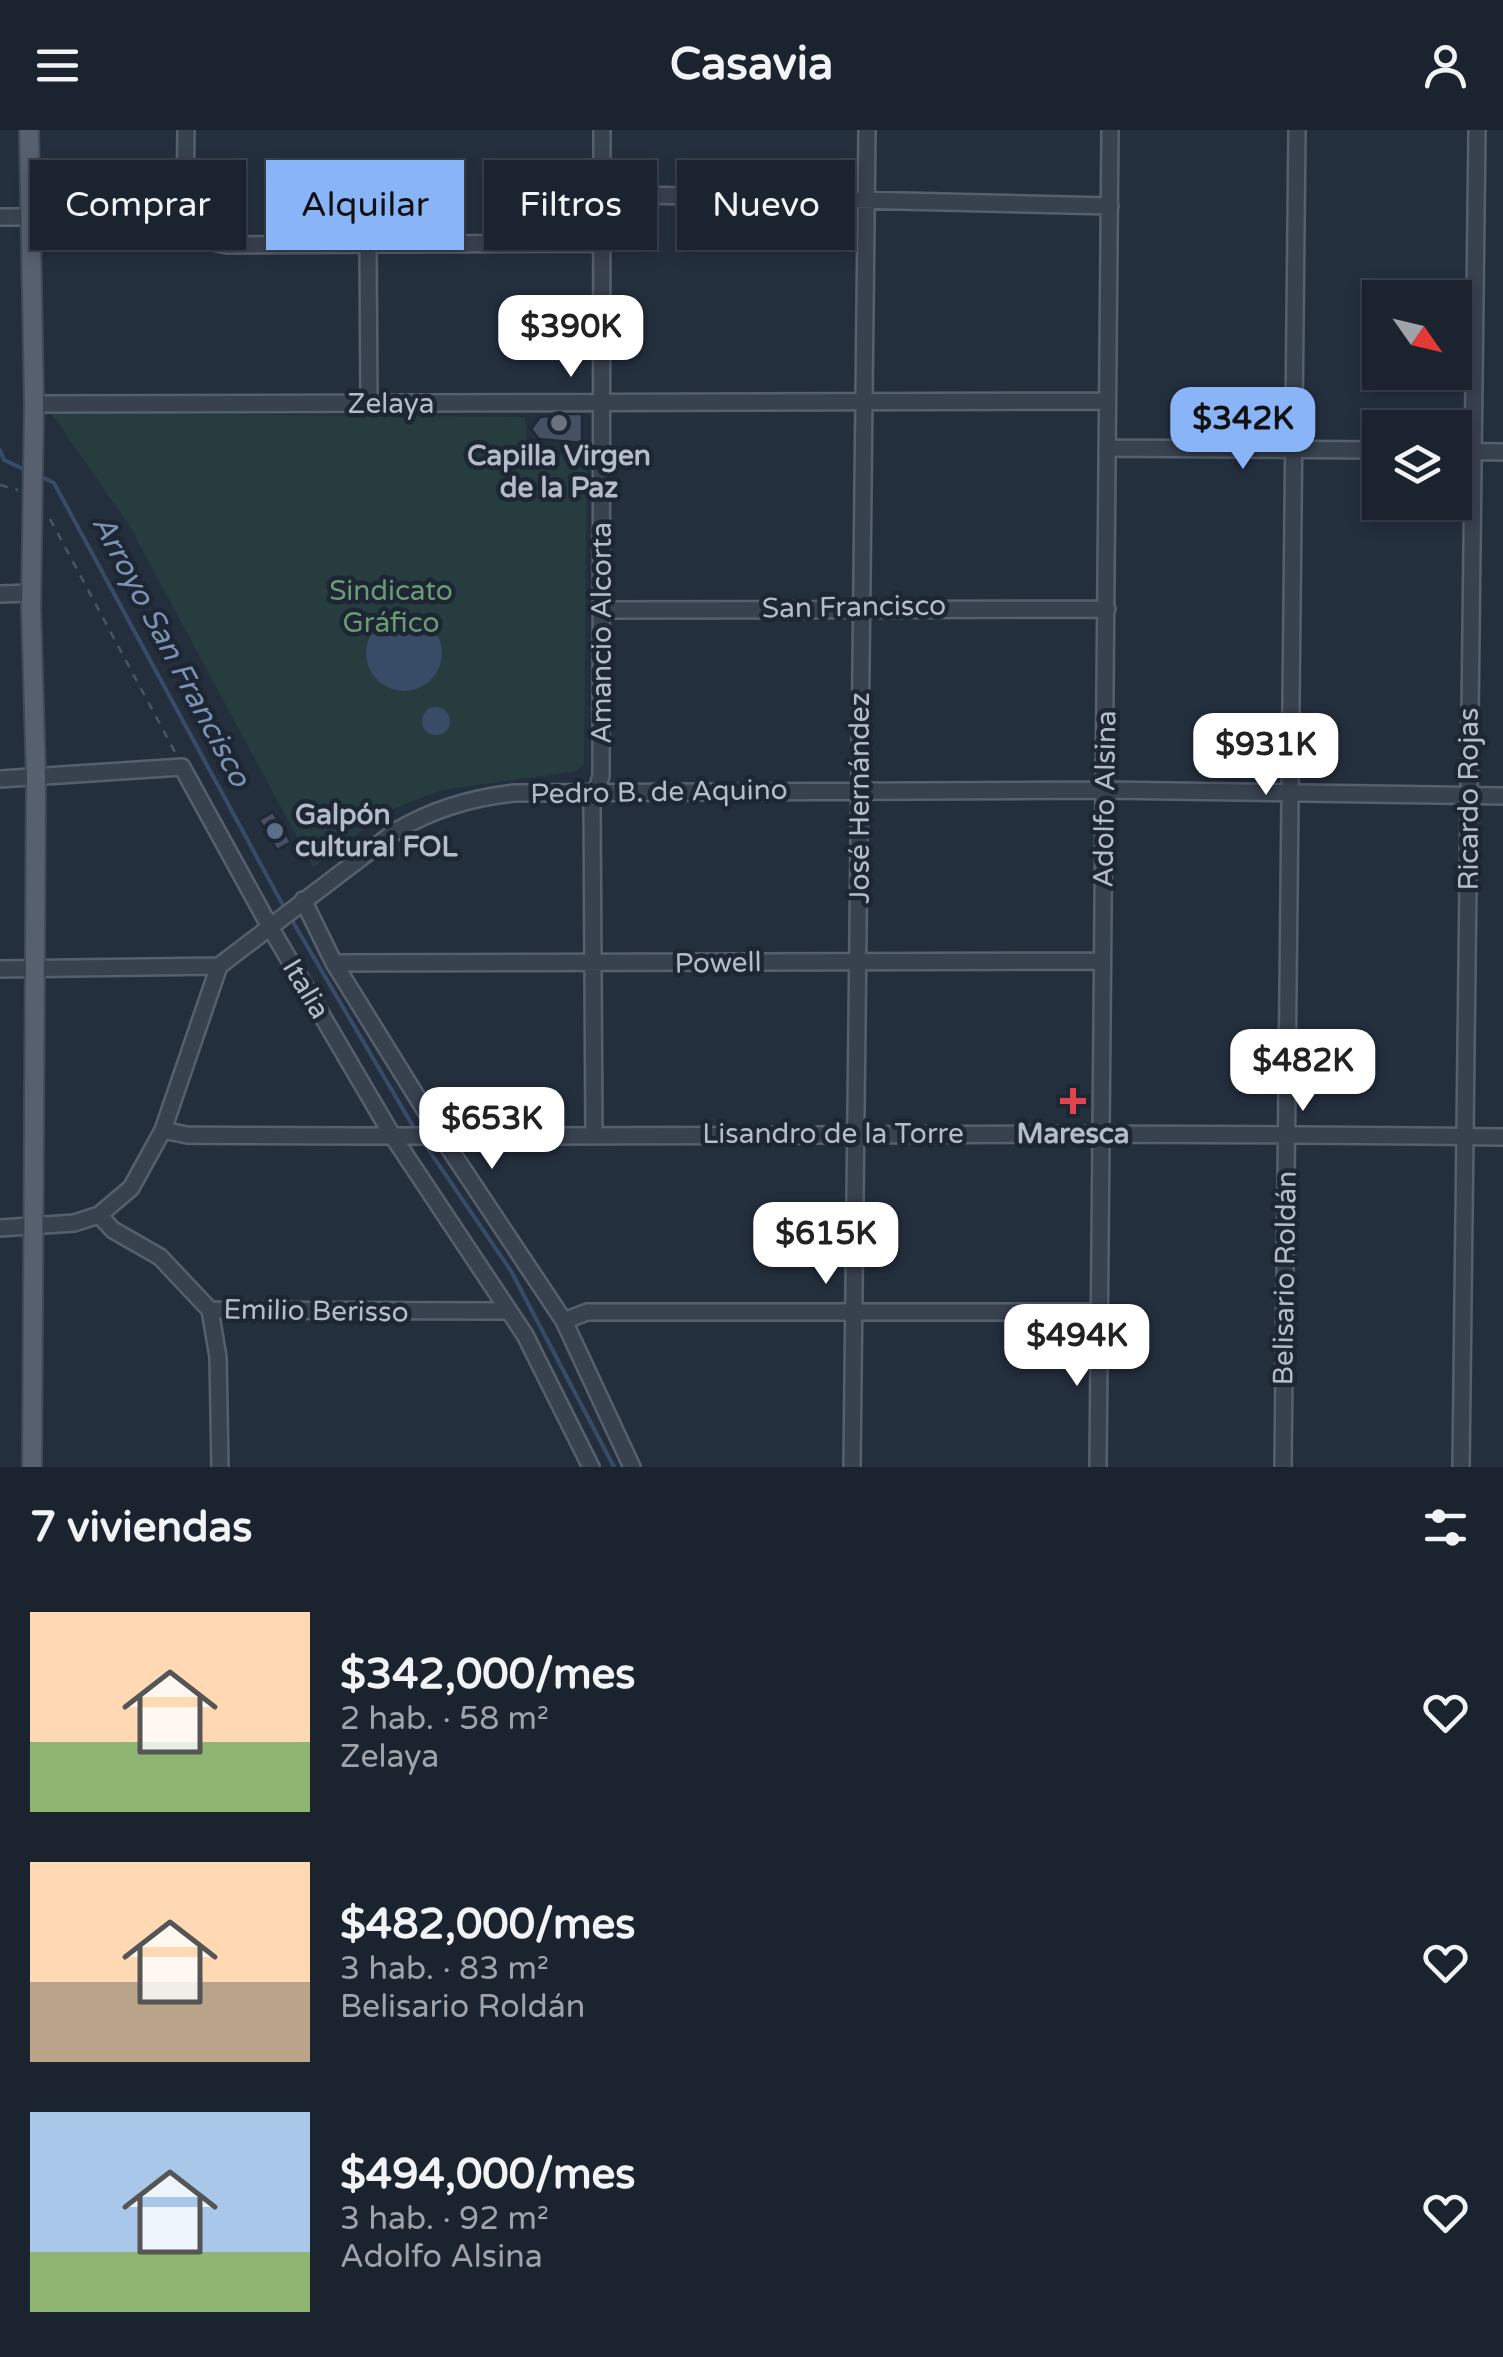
<!DOCTYPE html>
<html lang="es">
<meta charset="utf-8">
<style>
body{margin:0;font-family:"Varela Round",sans-serif;background:#282f3a;color:#f1f3f6;height:100vh;display:flex;flex-direction:column;font-size:38px;white-space:nowrap}
*{box-sizing:border-box;margin:0}
p{font-size:32px;color:#a0a4aa}
.icon{flex:none;width:55px;height:55px;fill:none;stroke:currentColor;stroke-width:2;stroke-linecap:round;stroke-linejoin:round}
.map{position:relative;height:1337px;overflow:hidden}
.details{display:flex;flex-direction:column;background:#1b232e;flex:1}
.details>*{flex:none}
.banner{position:absolute;left:30px;top:30px;width:1000px;height:90px;display:flex;gap:20px}
.needle{width:65px;rotate:124deg}
.fabs{position:absolute;left:1362px;top:150px;display:grid;gap:20px}
.fabs a{display:grid;place-items:center;width:110px;height:110px;border-radius:0px;background:#1b232e;box-shadow:0 5px 15px #0003,0 0 0 2px #39404a;font-size:50px}
.price{position:absolute;translate:-50% -85px;padding:0 22px;border-radius:20px;background:#fff;color:#222;font-size:32px;line-height:65px;filter:drop-shadow(0 2px 5px #0008)}
.price::after{content:'';position:absolute;left:50%;top:60px;width:30px;height:22px;margin-left:-15px;background:inherit;clip-path:polygon(0 0,100% 0,50% 100%)}
.price.selected{background:#8ab4f8;color:#111}
ul{padding:0;list-style:none}
li{display:flex;align-items:center;gap:30px;height:250px;padding:0 30px}
li span{display:grid;place-items:center;flex:none;width:280px;height:200px;border-radius:0px;color:#555}
li>.icon{margin-inline-start:auto}
span .icon{width:120px;height:120px;fill:#fffc;stroke-width:1}
li b{font-size:42px}
h2{display:flex;justify-content:space-between;align-items:center;height:120px;padding:0 30px;font-size:42px}
.pill{padding:0 35px;border-radius:0px;background:#1b232e;box-shadow:0 5px 15px #0003,0 0 0 2px #39404a;font-size:35px;line-height:90px}
.pill.selected{background:#8ab4f8;color:#111}
header{display:flex;justify-content:space-between;align-items:center;height:130px;padding:0 30px;background:#1b232e;font-size:45px;font-weight:700}
.map>svg:first-child{display:block}
.green{fill:#263c3f}
.water{fill:#394c67}
.lines{fill:none;stroke-linecap:round;stroke-linejoin:round}
.stream{stroke:#394c67;stroke-width:4}
.building{fill:#455162;stroke:#1f2835;stroke-width:2.5}
.minor-casing{stroke:#565f6c;stroke-width:20}
.major-casing{stroke:#414a57;stroke-width:22}
.path{stroke:#44595c;stroke-width:2.5;stroke-dasharray:8 8;stroke-linecap:butt}
.minor{stroke:#38414e;stroke-width:15}
.major{stroke:#56606e;stroke-width:18}
.worship-dot{fill:#6b7280;stroke:#1d2633;stroke-width:4}
.service-dot{fill:#5c6f8a;stroke:#1d2633;stroke-width:4}
.health-dot{fill:#e0444e;stroke:#1d2633;stroke-width:4}
.labels{text-anchor:middle;dominant-baseline:central;stroke-width:9;stroke-linejoin:round;paint-order:stroke}
.street-label{font-size:28px;fill:#b4bcc9;stroke:#1d2633}
.poi-label{font-size:28px;font-weight:bold;fill:#b4bcc9;stroke:#1d2633}
.park-label{font-size:28px;fill:#6b9a76;stroke:#1d2633}
.water-label{font-size:30px;font-style:italic;fill:#7c92b1;stroke:#1d2633}
</style>
<header><svg class="icon" aria-label="menu" viewBox="0 0 24 24"><path d="M4 6h16M4 12h16M4 18h16"/></svg>Casavia<svg class="icon" aria-label="person" viewBox="0 0 24 24"><circle cx="12" cy="8" r="4"/><path d="M4 21q1-7 8-7t8 7"/></svg></header>
<div class="map">
<svg width="1503" height="1337" viewBox="0 0 1503 1337">
<rect width="100%" height="100%" fill="#242f3e"/>
<path class="green" d="M 51,283 L 525,287 L 528,323 L 587,325 L 584,634 L 576,641 L 442,660 L 388,681 L 313,737 L 129,395 Z"/>
<path class="water" d="M366 523a38 38 0 1 1 76 0a38 38 0 1 1-76 0Z
M422 591a14 14 0 1 1 28 0a14 14 0 1 1-28 0Z"/>
<g class="lines">
<path class="stream" d="M 0,320 L 4,330 L 26,340
M 40,346 L 54,353 L 285,779
M 290,787 L 417,1003
M 422,1010 L 511,1141 L 614,1337"/>
</g>
<path class="building" d="M 568,284 L 582,284 L 582,313 L 539,309 L 531,299 L 540,287 Z
M 273,682 L 291,712 L 277,720 L 259,690 Z"/>
<g class="lines">
<g class="minor-casing">
<path id="minor" d="M 601,64 L 1110,76
M 0,87 L 93,87 L 227,115 L 600,113
M 179,106 L 185,82 L 186,0
M 368,115 L 369,274
M 34,274 L 1107,271
M 1107,318 L 1380,320
M 1455,321 L 1503,322
M 0,464 L 31,463
M 602,480 L 1107,479
M 0,649 L 182,637 L 270,797 L 392,1005 L 525,1205 L 591,1337
M 303,770 L 334,833 L 441,1006 L 564,1191 L 632,1337
M 334,833 L 1102,831
M 0,839 L 219,836
M 163,1000 L 187,1005 C 626,1009 1064,1000 1503,1007
M 594,1005 L 592,676 L 601,646 L 602,0
M 99,1085 L 113,1100 L 160,1127 L 210,1180 L 218,1227 L 220,1337
M 0,1098 L 74,1093 L 99,1085 L 131,1058 L 163,1000 L 219,836 L 396,701 C 433,679 470,668 514,663 L 1106,660 L 1503,666
M 210,1180 L 509,1181
M 564,1191 L 587,1182 L 1100,1182
M 852,1337 L 867,0
M 1098,1337 L 1110,0
M 1283,1337 L 1297,0
M 1461,1337 L 1477,0"/>
</g>
<g class="major-casing">
<path id="major" d="M 29,0 L 34,274 L 31,478 L 36,647 L 32,1337"/>
</g>
<path class="path" d="M 0,355 L 18,360
M 50,389 L 176,624"/>
<use href="#minor" class="minor"/>
<use href="#major" class="major"/>
</g>
<circle class="worship-dot" cx="559" cy="293" r="10"/>
<circle class="service-dot" cx="275" cy="701" r="10"/>
<path class="health-dot" d="M1068 956h10v10h10v10h-10v10h-10v-10h-10v-10h10z"/>
<g class="labels">
<g class="street-label">
<text x="391" y="274">Zelaya</text>
<text transform="translate(854 477) rotate(-1)">San Francisco</text>
<text transform="translate(602 503) rotate(-90)">Amancio Alcorta</text>
<text transform="translate(659 662) rotate(-1)">Pedro B. de Aquino</text>
<text transform="translate(860 668) rotate(-90)">José Hernández</text>
<text transform="translate(1105 669) rotate(-89)">Adolfo Alsina</text>
<text transform="translate(1469 669) rotate(-90)">Ricardo Rojas</text>
<text transform="translate(718 833) rotate(-1)">Powell</text>
<text transform="translate(306 859) rotate(59)">Italia</text>
<text x="833" y="1004">Lisandro de la Torre</text>
<text transform="translate(1285 1148) rotate(-89)">Belisario Roldán</text>
<text transform="translate(316 1181) rotate(1)">Emilio Berisso</text>
</g>
<g class="poi-label">
<text x="559" y="326">Capilla Virgen<tspan x="559" dy="32">de la Paz</tspan></text>
<text x="295" y="685" text-anchor="start">Galpón<tspan x="295" dy="32">cultural FOL</tspan></text>
<text x="1073" y="1004">Maresca</text>
</g>
<g class="park-label">
<text x="391" y="461">Sindicato<tspan x="391" dy="32">Gráfico</tspan></text>
</g>
<g class="water-label">
<text transform="translate(171 521) rotate(62)">Arroyo San Francisco</text>
</g>
</g>
</svg>
<div class="fabs">
<a><svg class="needle" viewBox="-14 -14 28 28"><path d="M0-13l5 13h-10z" fill="#e53935"/><path d="M0 13l5-13h-10z" fill="#a0a4aa"/></svg></a>
<a><svg class="icon" aria-label="layers" viewBox="0 0 24 24"><path d="M12 4l9 5-9 5-9-5zM3 14l9 5 9-5"/></svg></a>
</div>
<b class="price" style="left:571px;top:250px">$390K</b>
<b class="price selected" style="left:1243px;top:342px">$342K</b>
<b class="price" style="left:1266px;top:668px">$931K</b>
<b class="price" style="left:1303px;top:984px">$482K</b>
<b class="price" style="left:492px;top:1042px">$653K</b>
<b class="price" style="left:826px;top:1157px">$615K</b>
<b class="price" style="left:1077px;top:1259px">$494K</b>
<div class="banner">
<a class="pill">Comprar</a>
<a class="pill selected">Alquilar</a>
<a class="pill">Filtros</a>
<a class="pill">Nuevo</a>
</div>
</div>
<section class="details">
<h2>7 viviendas<svg class="icon" aria-label="filters" viewBox="0 0 24 24"><path d="M4 7h16M4 17h16"/><circle cx="9" cy="7" r="2"/><circle cx="15" cy="17" r="2"/></svg></h2>
<ul>
<li><span style="background:linear-gradient(#ffd9b3 65%,#8fb573 0)"><svg class="icon" aria-label="home" viewBox="0 0 24 24"><path d="M3 11l9-7 9 7M6 9v11h12V9"/></svg></span><div><b>$342,000/mes</b><p>2 hab. · 58 m²</p><p>Zelaya</p></div><svg class="icon" aria-label="heart" viewBox="0 0 24 24"><path d="M12 20l-8-8c-3-5 5-10 8-4 3-6 11-1 8 4z"/></svg></li>
<li><span style="background:linear-gradient(#ffd9b3 60%,#b9a48a 0)"><svg class="icon" aria-label="home" viewBox="0 0 24 24"><path d="M3 11l9-7 9 7M6 9v11h12V9"/></svg></span><div><b>$482,000/mes</b><p>3 hab. · 83 m²</p><p>Belisario Roldán</p></div><svg class="icon" aria-label="heart" viewBox="0 0 24 24"><path d="M12 20l-8-8c-3-5 5-10 8-4 3-6 11-1 8 4z"/></svg></li>
<li><span style="background:linear-gradient(#a9c7e8 70%,#8fb573 0)"><svg class="icon" aria-label="home" viewBox="0 0 24 24"><path d="M3 11l9-7 9 7M6 9v11h12V9"/></svg></span><div><b>$494,000/mes</b><p>3 hab. · 92 m²</p><p>Adolfo Alsina</p></div><svg class="icon" aria-label="heart" viewBox="0 0 24 24"><path d="M12 20l-8-8c-3-5 5-10 8-4 3-6 11-1 8 4z"/></svg></li>
</ul>
</section>
